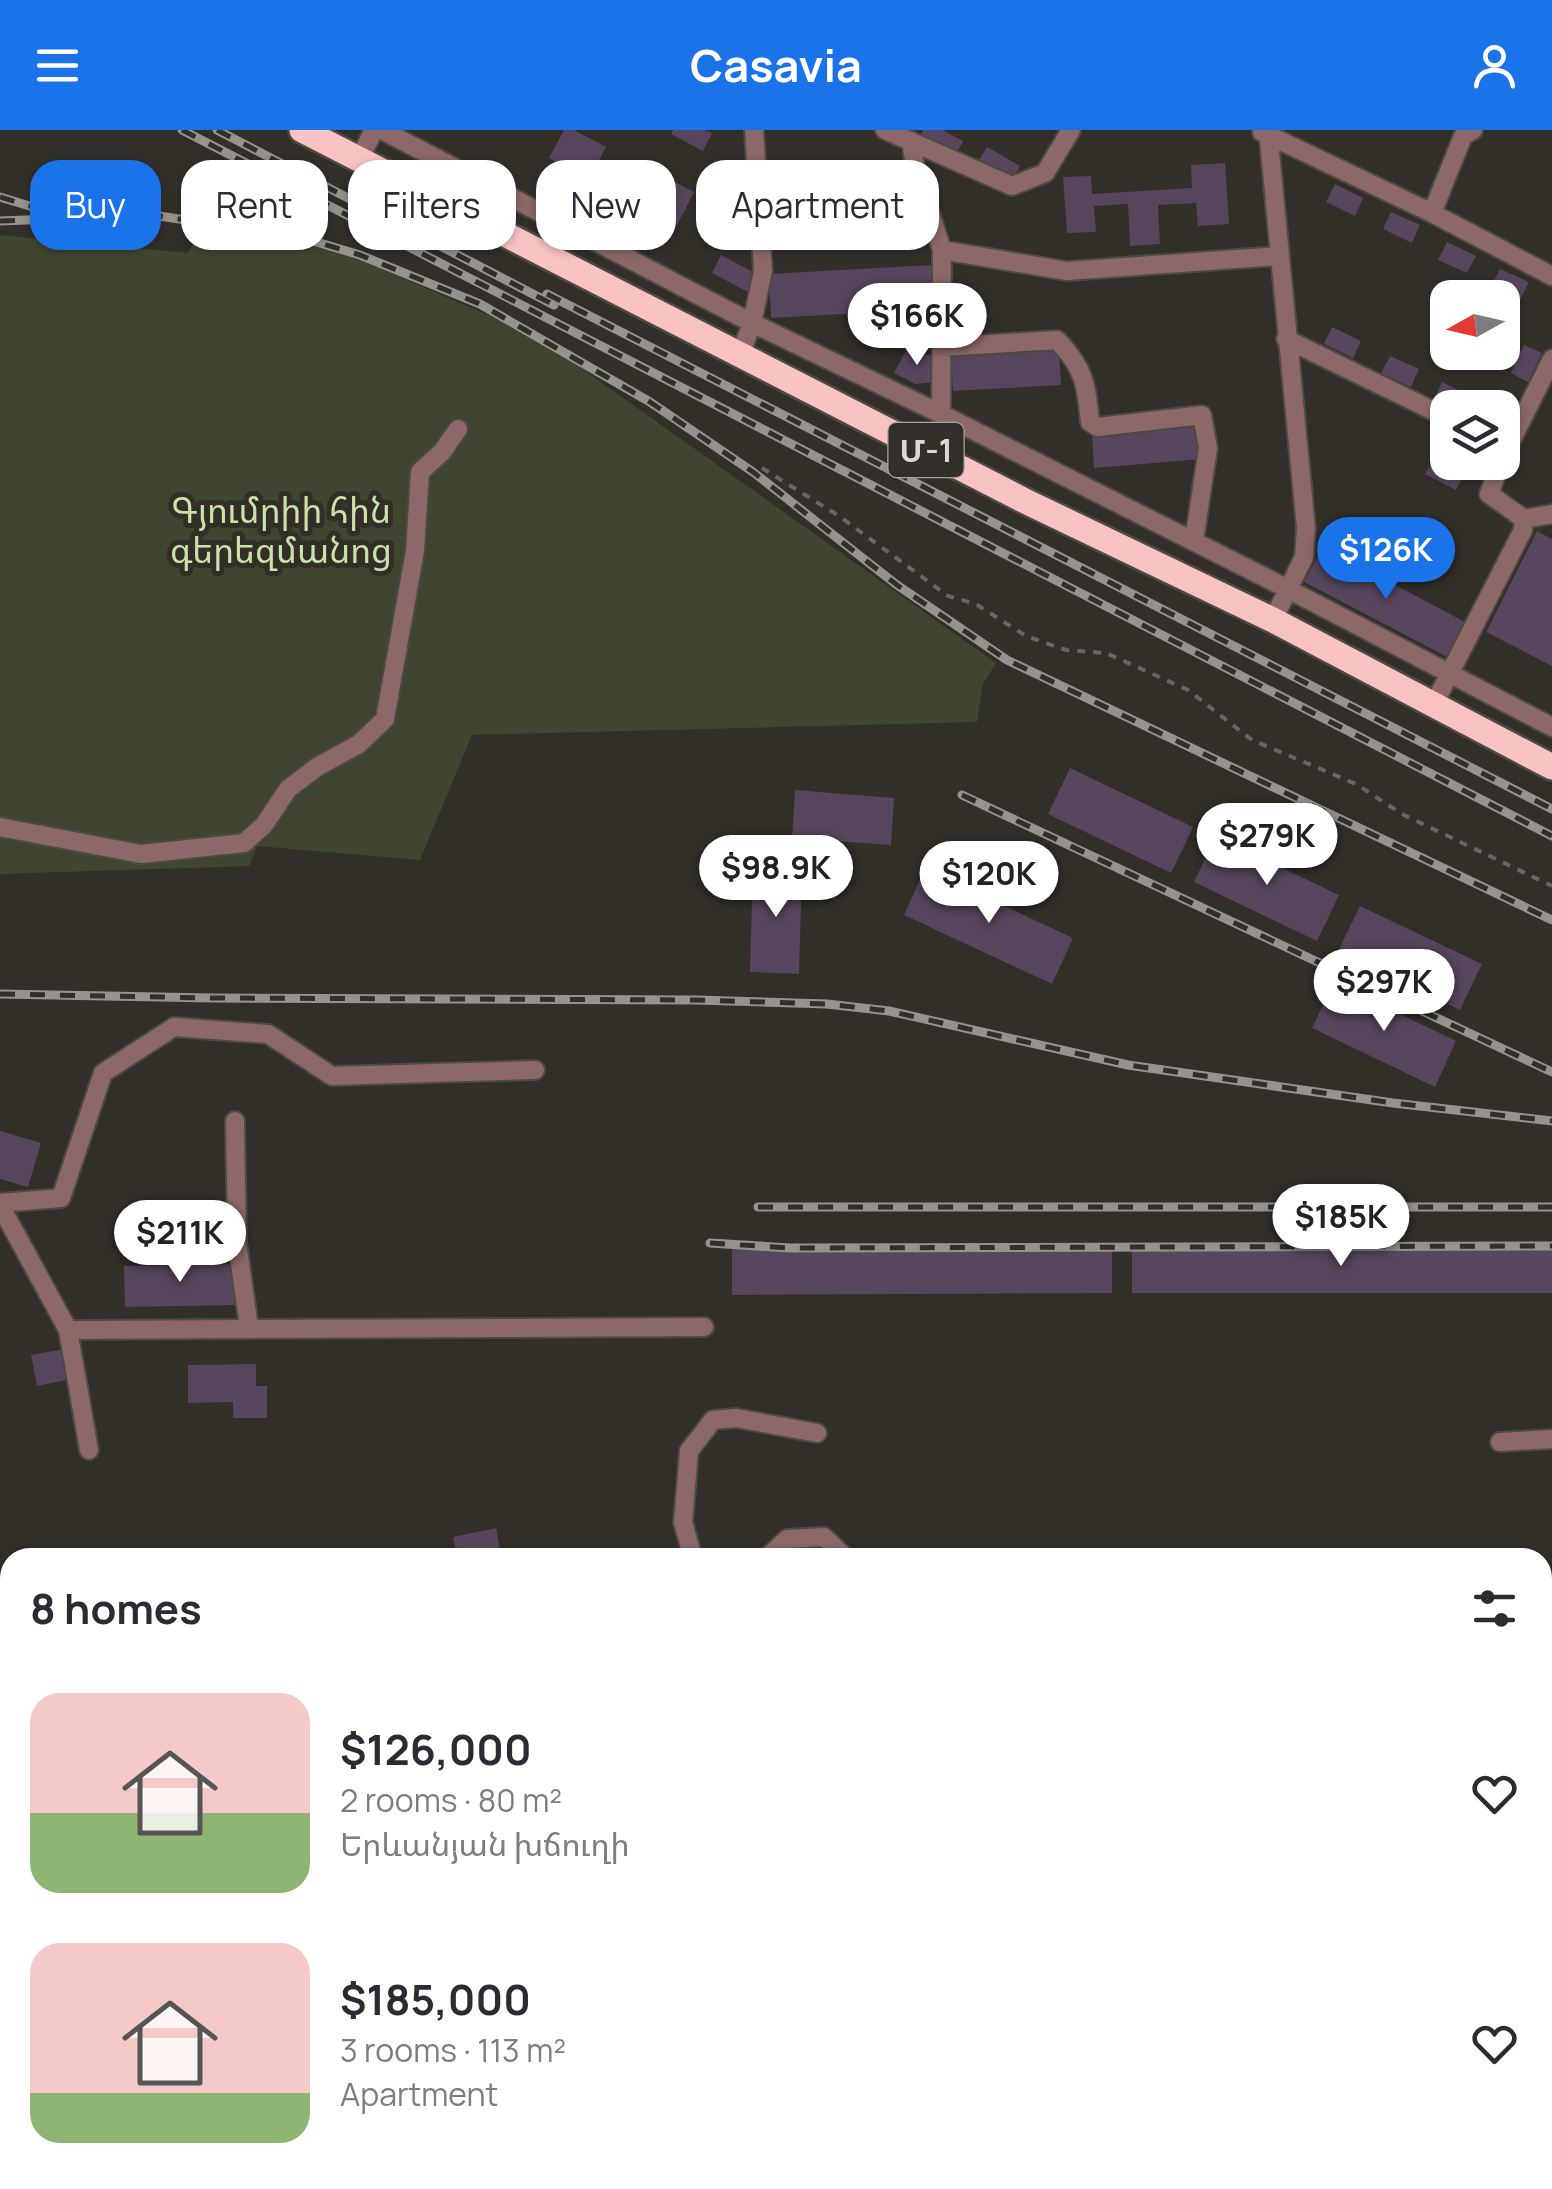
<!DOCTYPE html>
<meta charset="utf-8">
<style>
body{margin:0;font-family:Manrope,"Noto Sans Armenian",sans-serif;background:#f7f7f7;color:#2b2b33;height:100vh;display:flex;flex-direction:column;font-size:38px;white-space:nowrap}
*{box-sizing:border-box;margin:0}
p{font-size:32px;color:#7c7c81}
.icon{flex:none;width:55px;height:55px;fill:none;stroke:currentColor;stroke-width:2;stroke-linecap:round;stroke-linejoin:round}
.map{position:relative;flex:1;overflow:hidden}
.details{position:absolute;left:0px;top:1418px;width:1552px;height:642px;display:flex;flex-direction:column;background:#fff;border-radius:30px 30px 0 0;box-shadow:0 2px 8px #0004}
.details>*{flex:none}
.hud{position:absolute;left:30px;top:30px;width:1000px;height:90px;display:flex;gap:20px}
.needle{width:65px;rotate:262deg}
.buttons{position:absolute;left:1430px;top:150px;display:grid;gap:20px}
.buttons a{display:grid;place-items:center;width:90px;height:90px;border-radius:20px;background:#fff;box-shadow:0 2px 8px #0004;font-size:50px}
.price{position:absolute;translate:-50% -85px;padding:0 22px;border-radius:35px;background:#fff;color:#222;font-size:32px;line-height:65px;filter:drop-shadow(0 2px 5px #0008)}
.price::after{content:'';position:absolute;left:50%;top:60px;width:30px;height:22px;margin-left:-15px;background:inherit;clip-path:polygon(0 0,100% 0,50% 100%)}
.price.current{background:#1a73e8;color:#fff}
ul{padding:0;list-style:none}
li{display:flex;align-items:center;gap:30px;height:250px;padding:0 30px}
li span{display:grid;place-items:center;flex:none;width:280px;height:200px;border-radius:30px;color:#555}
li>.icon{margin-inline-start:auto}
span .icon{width:120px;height:120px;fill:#fffc;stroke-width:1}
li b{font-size:42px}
h2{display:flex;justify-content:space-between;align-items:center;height:120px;padding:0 30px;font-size:42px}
.chip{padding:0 35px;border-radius:30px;background:#fff;box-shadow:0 2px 8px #0004;font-size:35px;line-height:90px}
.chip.current{background:#1a73e8;color:#fff}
header{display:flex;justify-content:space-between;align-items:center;height:130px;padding:0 30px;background:#1a73e8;color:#fff;font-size:45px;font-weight:700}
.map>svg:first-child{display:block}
.green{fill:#404530}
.building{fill:#57465d}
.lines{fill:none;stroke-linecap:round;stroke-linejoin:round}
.minor-casing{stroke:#4d4944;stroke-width:22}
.highway-casing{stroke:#4d4944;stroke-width:30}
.path{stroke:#696560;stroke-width:4;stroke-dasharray:8 8;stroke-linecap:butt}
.minor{stroke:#8c6968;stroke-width:18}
.highway{stroke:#f9c3c2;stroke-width:25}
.rail-casing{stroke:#96938e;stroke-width:9}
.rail{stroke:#322e28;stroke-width:5;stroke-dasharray:15;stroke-linecap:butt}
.labels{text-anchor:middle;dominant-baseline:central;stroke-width:10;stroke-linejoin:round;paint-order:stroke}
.shield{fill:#322e28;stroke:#a8a5a0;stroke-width:2.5}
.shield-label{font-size:32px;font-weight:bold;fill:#dbd8d4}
.park-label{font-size:35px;fill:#d0dea9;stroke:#322e28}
</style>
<header><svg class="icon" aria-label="menu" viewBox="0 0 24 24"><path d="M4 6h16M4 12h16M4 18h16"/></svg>Casavia<svg class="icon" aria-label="person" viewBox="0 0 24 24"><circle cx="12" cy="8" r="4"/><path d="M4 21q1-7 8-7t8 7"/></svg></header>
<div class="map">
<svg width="1552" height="2059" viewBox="0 0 1552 2059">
<rect width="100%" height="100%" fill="#322e28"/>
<path class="green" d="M 201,97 L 298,112 L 359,129 L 536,206 L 996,533 L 983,554 L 977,592 L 472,605 L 420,730 L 257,716 L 249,736 L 0,744 L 0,105 L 188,123 Z"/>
<path class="building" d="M 564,0 L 574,0 L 606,17 L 589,49 L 549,28 Z
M 673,0 L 705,0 L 712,3 L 703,21 L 671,4 Z
M 923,0 L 943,0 L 963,11 L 955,27 L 919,8 Z
M 987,17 L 1020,36 L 1012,51 L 978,32 Z
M 1225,33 L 1229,94 L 1198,96 L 1196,73 L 1158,75 L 1160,114 L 1130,116 L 1128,74 L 1094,76 L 1096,102 L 1067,103 L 1063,47 L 1091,46 L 1092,64 L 1192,58 L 1191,35 Z
M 644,36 L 694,62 L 677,95 L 627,70 Z
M 913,41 L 915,70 L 898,72 L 895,43 Z
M 1335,54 L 1363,68 L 1355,86 L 1326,72 Z
M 1391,82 L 1420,95 L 1412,113 L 1383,99 Z
M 1447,112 L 1476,126 L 1467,143 L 1438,130 Z
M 721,125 L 757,144 L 748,162 L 712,143 Z
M 932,135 L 934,179 L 771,188 L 769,144 Z
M 1500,139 L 1529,152 L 1520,170 L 1491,156 Z
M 1332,197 L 1361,211 L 1353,228 L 1324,214 Z
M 1524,215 L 1542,223 L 1528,252 L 1511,243 Z
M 907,219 L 919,226 L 932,224 L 937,252 L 915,254 L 894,243 Z
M 1059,219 L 1061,255 L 953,261 L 951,226 Z
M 1390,226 L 1419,239 L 1411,257 L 1381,243 Z
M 1442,252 L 1471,266 L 1465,278 L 1449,278 L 1434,270 Z
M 1200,295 L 1203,329 L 1094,338 L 1092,304 Z
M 1443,310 L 1448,312 L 1448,332 L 1470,332 L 1456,360 L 1425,344 Z
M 1537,401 L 1552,409 L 1552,536 L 1486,502 Z
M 1323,417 L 1467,493 L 1449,528 L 1304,452 Z
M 1070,638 L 1193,697 L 1171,743 L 1048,684 Z
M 795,660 L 894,668 L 891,715 L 792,708 Z
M 1216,706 L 1339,765 L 1317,811 L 1194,752 Z
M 753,736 L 802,738 L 799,844 L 750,842 Z
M 925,739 L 1073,808 L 1052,854 L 904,785 Z
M 1360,776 L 1482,834 L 1460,880 L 1338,821 Z
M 1334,852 L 1456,911 L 1435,957 L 1312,898 Z
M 0,1001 L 41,1013 L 28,1057 L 0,1049 Z
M 1112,1113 L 1112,1163 L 732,1165 L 732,1115 Z
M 1132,1114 L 1552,1115 L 1552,1163 L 1132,1163 Z
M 235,1134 L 235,1175 L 125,1177 L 124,1136 Z
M 65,1219 L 71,1249 L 37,1256 L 31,1225 Z
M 256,1234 L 256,1256 L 267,1256 L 267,1288 L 233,1288 L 233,1272 L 188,1273 L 188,1235 Z
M 496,1398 L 501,1426 L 457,1428 L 453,1407 Z
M 602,2050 L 638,2050 L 638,2059 L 603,2059 Z"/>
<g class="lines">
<g class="minor-casing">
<path id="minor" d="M 382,0 L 752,193 L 941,284 L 1286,458 L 1552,597
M 885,0 L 1012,56 L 1045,43 L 1071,0
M 1268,0 L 1306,398 L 1304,427 L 1273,490
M 1262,2 L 1432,83 L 1552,146
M 911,11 L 915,36 L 942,120 L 941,284
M 359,29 L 374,0
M 1432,83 L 1463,6 L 1473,0
M 942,120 L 1067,141 L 1279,126
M 1286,209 L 1448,288
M 942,217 L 1057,210 C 1085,239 1086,254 1090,292 L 1098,297 L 1202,285 L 1208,318 L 1194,411
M 740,225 L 752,193 L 763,141 L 754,0
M 1502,329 L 1552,229
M 1524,389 L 1552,384
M 1434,574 L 1523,400 L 1524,389 L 1489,364 L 1501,332
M 0,697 L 141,724 L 244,713 L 264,695 L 288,659 L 317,637 L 359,614 L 385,589 L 415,421 L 420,342 L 442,322 L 458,299
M 235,991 L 237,1112 L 249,1197
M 0,1073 L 61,1068 L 103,943 L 174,897 L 268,904 L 332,946 L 535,940
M 0,1075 L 68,1200 L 89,1320
M 68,1200 L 704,1197
M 1500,1312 L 1552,1309
M 693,1428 L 683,1392 L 689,1321 L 713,1290 L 736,1288 L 817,1303
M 767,1428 L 787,1409 L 824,1407 L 846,1428
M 1542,1767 L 1552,1765
M 0,1816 L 10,1816
M 1542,1880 L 1552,1878
M 732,2050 L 733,2059
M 1172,2050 L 1174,2059
M 21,2059 L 35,2050
M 167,2059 L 180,2050
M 576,2059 L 578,2050"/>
</g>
<g class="highway-casing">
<path id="highway" d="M 302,0 L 1027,372 L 1273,490 L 1552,637"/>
</g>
<path class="path" d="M 762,338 L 839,386 L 948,466 L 976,474 L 1026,506 L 1066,520 L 1106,523 L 1188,560 L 1252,610 L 1356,654 L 1402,684 L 1552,756"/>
<use href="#minor" class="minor"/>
<use href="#highway" class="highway"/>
<g class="rail-casing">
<path id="rail" d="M 182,0 L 1552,706
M 217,0 L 554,175
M 0,67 L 43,80 L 146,84 L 303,108 L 360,125 L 480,174 L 650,272 L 753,342 L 897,455 L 1007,530 L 1552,790
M 0,91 L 51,89
M 547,164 L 1552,679
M 962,665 L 1552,942
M 0,864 L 212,868 L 696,870 L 827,874 L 889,881 L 1128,935 L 1393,973 L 1552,991
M 758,1077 L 1552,1077
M 710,1113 L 790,1118 L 1552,1116"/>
</g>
<use href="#rail" class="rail"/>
</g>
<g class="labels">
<rect class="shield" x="888.5" y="293" width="75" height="54" rx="8"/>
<g class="shield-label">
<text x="926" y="320">Մ-1</text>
</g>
<g class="park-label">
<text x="281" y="380">Գյումրիի հին<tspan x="281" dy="40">գերեզմանոց</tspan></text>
</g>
</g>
</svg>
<div class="buttons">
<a><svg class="needle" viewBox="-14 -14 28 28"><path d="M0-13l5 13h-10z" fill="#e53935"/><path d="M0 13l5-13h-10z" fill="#7c7c81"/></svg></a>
<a><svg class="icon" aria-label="layers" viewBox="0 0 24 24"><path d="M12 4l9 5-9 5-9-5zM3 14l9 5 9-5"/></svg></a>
</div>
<b class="price" style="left:917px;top:238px">$166K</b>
<b class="price current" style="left:1386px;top:472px">$126K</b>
<b class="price" style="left:1267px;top:758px">$279K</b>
<b class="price" style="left:776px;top:790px">$98.9K</b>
<b class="price" style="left:989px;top:796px">$120K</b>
<b class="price" style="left:1384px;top:904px">$297K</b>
<b class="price" style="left:1341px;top:1139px">$185K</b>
<b class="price" style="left:180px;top:1155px">$211K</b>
<div class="hud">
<a class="chip current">Buy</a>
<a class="chip">Rent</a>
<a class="chip">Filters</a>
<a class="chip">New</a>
<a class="chip">Apartment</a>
</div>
<section class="details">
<h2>8 homes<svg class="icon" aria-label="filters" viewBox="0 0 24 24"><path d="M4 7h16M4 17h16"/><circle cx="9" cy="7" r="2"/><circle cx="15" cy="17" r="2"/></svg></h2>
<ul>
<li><span style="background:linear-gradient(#f6c9c9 60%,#8fb573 0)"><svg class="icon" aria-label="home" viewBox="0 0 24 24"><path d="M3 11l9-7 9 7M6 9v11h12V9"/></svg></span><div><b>$126,000</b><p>2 rooms · 80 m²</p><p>Երևանյան խճուղի</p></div><svg class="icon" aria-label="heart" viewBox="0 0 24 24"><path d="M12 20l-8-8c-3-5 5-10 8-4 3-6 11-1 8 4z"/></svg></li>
<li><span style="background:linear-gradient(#f6c9c9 75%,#8fb573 0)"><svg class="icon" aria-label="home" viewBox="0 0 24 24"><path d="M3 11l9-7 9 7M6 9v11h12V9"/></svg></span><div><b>$185,000</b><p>3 rooms · 113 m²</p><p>Apartment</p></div><svg class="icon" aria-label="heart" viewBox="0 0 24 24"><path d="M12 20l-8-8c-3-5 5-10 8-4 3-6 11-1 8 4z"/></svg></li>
</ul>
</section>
</div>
